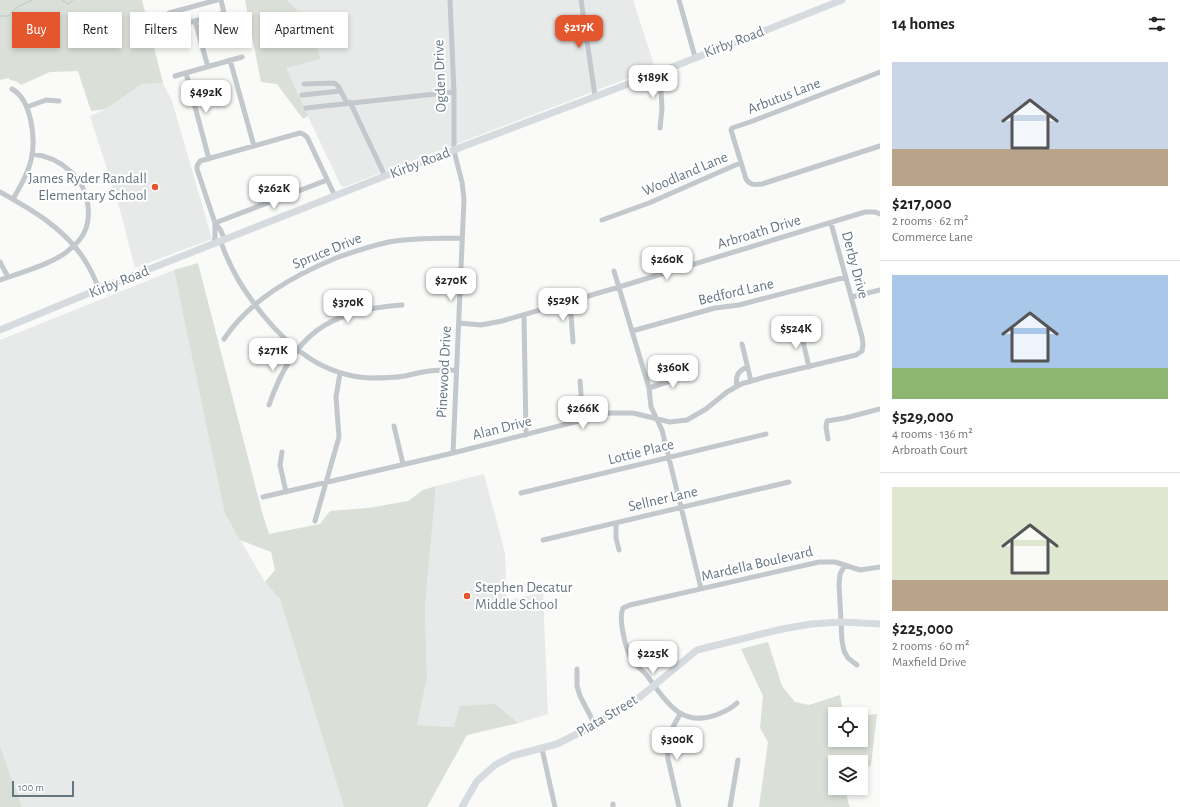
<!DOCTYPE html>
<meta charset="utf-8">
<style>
body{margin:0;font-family:"Alegreya Sans",sans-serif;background:#f6f6f6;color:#222;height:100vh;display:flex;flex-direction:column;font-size:15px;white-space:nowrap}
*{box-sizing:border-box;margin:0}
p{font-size:13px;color:#767676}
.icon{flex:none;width:22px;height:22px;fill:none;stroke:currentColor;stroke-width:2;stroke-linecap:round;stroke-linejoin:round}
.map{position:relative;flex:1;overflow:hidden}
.drawer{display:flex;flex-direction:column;background:#fff;width:300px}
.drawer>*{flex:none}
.hud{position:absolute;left:12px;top:12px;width:380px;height:36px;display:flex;gap:8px}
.tools{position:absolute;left:828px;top:707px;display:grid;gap:8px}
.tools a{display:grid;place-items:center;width:40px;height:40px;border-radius:0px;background:#fff;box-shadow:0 2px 6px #0003;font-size:20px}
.scale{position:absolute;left:12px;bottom:10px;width:62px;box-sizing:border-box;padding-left:4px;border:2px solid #657683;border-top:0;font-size:11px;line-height:14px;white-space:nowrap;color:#657683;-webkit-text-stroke:3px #fff;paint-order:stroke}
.price{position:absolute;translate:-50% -34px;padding:0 9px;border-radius:8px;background:#fff;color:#222;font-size:13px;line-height:26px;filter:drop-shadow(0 1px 2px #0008)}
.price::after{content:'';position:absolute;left:50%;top:24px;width:12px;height:9px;margin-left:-6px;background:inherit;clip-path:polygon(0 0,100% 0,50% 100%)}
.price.active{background:#e4572e;color:#fff}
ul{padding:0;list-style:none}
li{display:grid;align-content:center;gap:8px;height:212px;padding:0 12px}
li+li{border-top:1px solid #e0e0e0}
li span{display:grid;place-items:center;height:124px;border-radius:0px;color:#555}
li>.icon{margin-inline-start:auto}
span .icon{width:72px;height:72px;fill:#fffc;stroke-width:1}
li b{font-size:17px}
h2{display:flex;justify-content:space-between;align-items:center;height:48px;padding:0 12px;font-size:17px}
.pill{padding:0 14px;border-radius:0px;background:#fff;box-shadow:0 2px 6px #0003;font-size:14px;line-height:36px}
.pill.active{background:#e4572e;color:#fff}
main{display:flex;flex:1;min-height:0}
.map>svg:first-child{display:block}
.built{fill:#e8e9e9}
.green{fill:#dadfd7}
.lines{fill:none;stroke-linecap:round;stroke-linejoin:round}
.stream{stroke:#bbc7cb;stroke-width:1}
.street{stroke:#c3c8cc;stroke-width:5}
.secondary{stroke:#d6dbdf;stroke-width:7}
.poi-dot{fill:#e4572e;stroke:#fff;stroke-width:1.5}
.labels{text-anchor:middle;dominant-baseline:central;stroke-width:4;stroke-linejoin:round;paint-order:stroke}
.street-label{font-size:15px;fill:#657683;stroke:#fff}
.poi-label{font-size:15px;fill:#657683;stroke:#fff;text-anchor:end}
</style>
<main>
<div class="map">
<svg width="880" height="807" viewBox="0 0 880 807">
<rect width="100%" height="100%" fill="#fafaf8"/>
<path class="built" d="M 287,0 L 633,0 L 655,68 L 344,187 L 341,186 L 285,68 L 321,59 L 306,20 Z
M 163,83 L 172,101 L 212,239 L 135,268 L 120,210 L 90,116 L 106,109 L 142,84 Z
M 174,270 L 204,406 L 225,514 L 265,582 L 280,599 L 344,807 L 22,807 L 0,746 L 0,340 Z
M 484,474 L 505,553 L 507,601 L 543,592 L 548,714 L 519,723 L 495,704 L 454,727 L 417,725 L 427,678 L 425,607 L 436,486 Z"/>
<path class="green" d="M 0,0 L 142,0 L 163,83 L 142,84 L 106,109 L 91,111 L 78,71 L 50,72 L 21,85 L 16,81 L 10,80 L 9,78 L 0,80 Z
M 245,0 L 287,0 L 306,20 L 321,59 L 286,68 L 308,116 L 303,119 L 277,84 L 261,82 Z
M 198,263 L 262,512 L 269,534 L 320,524 L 330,511 L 368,508 L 408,501 L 423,490 L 436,486 L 425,607 L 427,678 L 417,725 L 454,727 L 460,706 L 495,704 L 519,723 L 467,735 L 427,807 L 344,807 L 280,599 L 265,582 L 275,570 L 271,552 L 240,540 L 225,514 L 174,270 Z
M 768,642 L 782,686 L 795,702 L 809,705 L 840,695 L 843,712 L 845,714 L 835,714 L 835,740 L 861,740 L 861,716 L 877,714 L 871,765 L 861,774 L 861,762 L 835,762 L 835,788 L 846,788 L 848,802 L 850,807 L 759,807 L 768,742 L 760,728 L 763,696 L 741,649 Z
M 0,746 L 22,807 L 0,807 Z"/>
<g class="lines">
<path class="stream" d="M 62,0 L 68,4 L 73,0
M 0,16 L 8,16 L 19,6 L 32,0"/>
<path class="street" d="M 217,0 L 169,13 L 173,27 L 224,13 L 221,0
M 450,0 L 454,92 L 454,151 L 462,182 L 464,199 L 453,453
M 581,0 L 595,96
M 679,0 L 695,57
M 195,21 L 208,67
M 230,60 L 254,146
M 660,72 L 662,109 L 660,128
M 880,72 L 750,122 L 732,128 L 731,130 L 746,179 C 750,185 754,185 762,184 L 880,146
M 186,73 L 209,159
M 175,76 L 242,57
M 304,84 L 334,83 L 338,86 L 347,103
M 12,89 C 32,100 36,140 31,160 C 28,174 20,187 13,199
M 302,95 L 340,91
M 350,102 L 385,176
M 27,107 L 46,100 L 59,101
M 306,108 L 454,92
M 0,192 C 32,210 64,228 84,259 C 90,268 95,279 99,289
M 602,220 L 649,203 L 740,163
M 215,223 L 327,180
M 215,223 L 220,229 L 225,240
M 221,242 C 231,271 244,291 263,315 C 291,349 323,375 369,378 C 381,378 393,378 405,376 C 413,374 421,372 429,371 C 438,370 447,370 456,370
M 213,244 L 215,238 L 215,223 L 197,169 L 197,166 L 200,161 L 300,133 L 303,134 L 307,137 L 335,196
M 0,262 L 8,277
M 614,271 L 649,388 L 651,407 L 662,430 L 701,588
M 0,280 C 19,273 56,263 70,249 C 75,245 81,239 84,233 C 88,225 89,215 88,206 C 85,177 60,157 32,154
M 852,297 L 880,290
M 570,301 L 573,342
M 524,315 L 526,435
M 459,323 L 481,325 L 502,321 L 619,287 L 865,212 L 875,212 L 880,214
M 800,329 L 809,367
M 632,331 L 715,308 L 739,305 L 846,277
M 224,339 C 251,299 293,276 336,258 C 356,251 375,244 395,241 C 417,238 440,238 462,238
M 742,344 L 751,381
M 580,381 L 583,421
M 737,386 C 735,376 738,371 747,367
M 649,388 L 677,379 L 688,371
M 269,405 C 293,335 328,310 402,305
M 394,426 L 403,464
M 828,439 L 826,427 L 827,421 L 845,418 L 880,409
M 282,452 L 280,465 L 286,492
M 521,493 L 766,434
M 263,497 L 453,453 L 610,413 L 633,413 L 670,422 L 687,420 L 706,409 L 727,392 L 741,384 L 765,377 L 856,355 L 862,351 L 863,345 L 862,337 L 831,223
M 315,521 L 339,437 L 336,397 L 340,373
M 616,523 L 616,538 L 619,550
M 543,540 L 789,482
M 845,565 L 840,574 L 839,584 L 842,641 L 844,651 L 848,658 L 857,665
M 577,669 L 577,686 L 580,696 L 595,725
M 737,703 C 731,709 724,712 716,715 C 681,728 666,701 648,677 C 644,671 637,667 633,661 C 626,652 618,619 623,608 L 630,605 L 819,562 L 835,562 L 860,570 L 880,567
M 542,749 L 555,807
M 613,804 L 613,807
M 679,807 L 668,759 L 667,747 L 669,737 L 673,727 L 680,714
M 730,807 L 738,760"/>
<path class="secondary" d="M 0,330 L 99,289 L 385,176 L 660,72 L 842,0
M 462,807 L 477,781 L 495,765 L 512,756 L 557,744 L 595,725 L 640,697 L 697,650 L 782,629 L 811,624 L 841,622 L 880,624"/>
</g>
<g class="poi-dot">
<circle cx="155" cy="187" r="4"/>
<circle cx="467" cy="596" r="4"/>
</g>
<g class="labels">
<g class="street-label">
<text transform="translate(734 42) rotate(-21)">Kirby Road</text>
<text transform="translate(440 76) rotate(-92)">Ogden Drive</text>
<text transform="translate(784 96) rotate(-21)">Arbutus Lane</text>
<text transform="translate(420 163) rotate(-21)">Kirby Road</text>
<text transform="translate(685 174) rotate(-23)">Woodland Lane</text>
<text transform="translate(759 232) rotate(-17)">Arbroath Drive</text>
<text transform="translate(327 251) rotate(-22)">Spruce Drive</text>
<text transform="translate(855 265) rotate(75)">Derby Drive</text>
<text transform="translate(119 282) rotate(-22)">Kirby Road</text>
<text transform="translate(736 292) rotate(-13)">Bedford Lane</text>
<text transform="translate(444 372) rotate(-87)">Pinewood Drive</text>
<text transform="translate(502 428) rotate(-14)">Alan Drive</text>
<text transform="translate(641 452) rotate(-14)">Lottie Place</text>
<text transform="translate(663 499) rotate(-13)">Sellner Lane</text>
<text transform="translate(757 564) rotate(-13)">Mardella Boulevard</text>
<text transform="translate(607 716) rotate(-31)">Plata Street</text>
</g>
<g class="poi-label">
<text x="147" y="178">James Ryder Randall<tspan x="147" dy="17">Elementary School</tspan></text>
<text x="475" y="587" text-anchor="start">Stephen Decatur<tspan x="475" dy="17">Middle School</tspan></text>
</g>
</g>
</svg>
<div class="tools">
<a><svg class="icon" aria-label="locate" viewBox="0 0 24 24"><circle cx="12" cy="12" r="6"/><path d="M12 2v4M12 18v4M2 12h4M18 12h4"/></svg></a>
<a><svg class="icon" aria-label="layers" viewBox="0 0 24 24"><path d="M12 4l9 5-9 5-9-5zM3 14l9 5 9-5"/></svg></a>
</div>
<div class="scale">100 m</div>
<b class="price active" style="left:579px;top:49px">$217K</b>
<b class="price" style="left:653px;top:99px">$189K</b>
<b class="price" style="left:206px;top:114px">$492K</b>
<b class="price" style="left:274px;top:210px">$262K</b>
<b class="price" style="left:667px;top:281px">$260K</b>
<b class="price" style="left:451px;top:302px">$270K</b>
<b class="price" style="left:563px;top:322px">$529K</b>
<b class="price" style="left:348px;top:324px">$370K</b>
<b class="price" style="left:796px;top:350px">$524K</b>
<b class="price" style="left:273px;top:372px">$271K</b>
<b class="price" style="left:673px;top:389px">$360K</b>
<b class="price" style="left:583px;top:430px">$266K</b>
<b class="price" style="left:653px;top:675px">$225K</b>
<b class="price" style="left:677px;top:761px">$300K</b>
<div class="hud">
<a class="pill active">Buy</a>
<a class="pill">Rent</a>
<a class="pill">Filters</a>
<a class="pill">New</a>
<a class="pill">Apartment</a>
</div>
</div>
<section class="drawer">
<h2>14 homes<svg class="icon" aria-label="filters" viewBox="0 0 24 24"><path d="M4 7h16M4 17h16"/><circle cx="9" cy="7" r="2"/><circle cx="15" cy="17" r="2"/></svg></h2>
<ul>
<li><span style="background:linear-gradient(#c9d6e8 70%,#b9a48a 0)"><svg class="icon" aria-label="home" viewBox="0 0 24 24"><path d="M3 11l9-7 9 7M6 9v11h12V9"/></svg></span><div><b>$217,000</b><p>2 rooms · 62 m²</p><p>Commerce Lane</p></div></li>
<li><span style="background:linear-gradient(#a9c7e8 75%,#8fb573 0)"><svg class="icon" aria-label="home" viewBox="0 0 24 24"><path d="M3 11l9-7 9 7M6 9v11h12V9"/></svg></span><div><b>$529,000</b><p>4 rooms · 136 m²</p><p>Arbroath Court</p></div></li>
<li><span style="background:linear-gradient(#dfe7d0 75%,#b9a48a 0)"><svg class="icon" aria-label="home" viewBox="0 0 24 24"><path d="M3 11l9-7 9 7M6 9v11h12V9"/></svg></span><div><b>$225,000</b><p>2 rooms · 60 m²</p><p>Maxfield Drive</p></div></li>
</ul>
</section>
</main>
